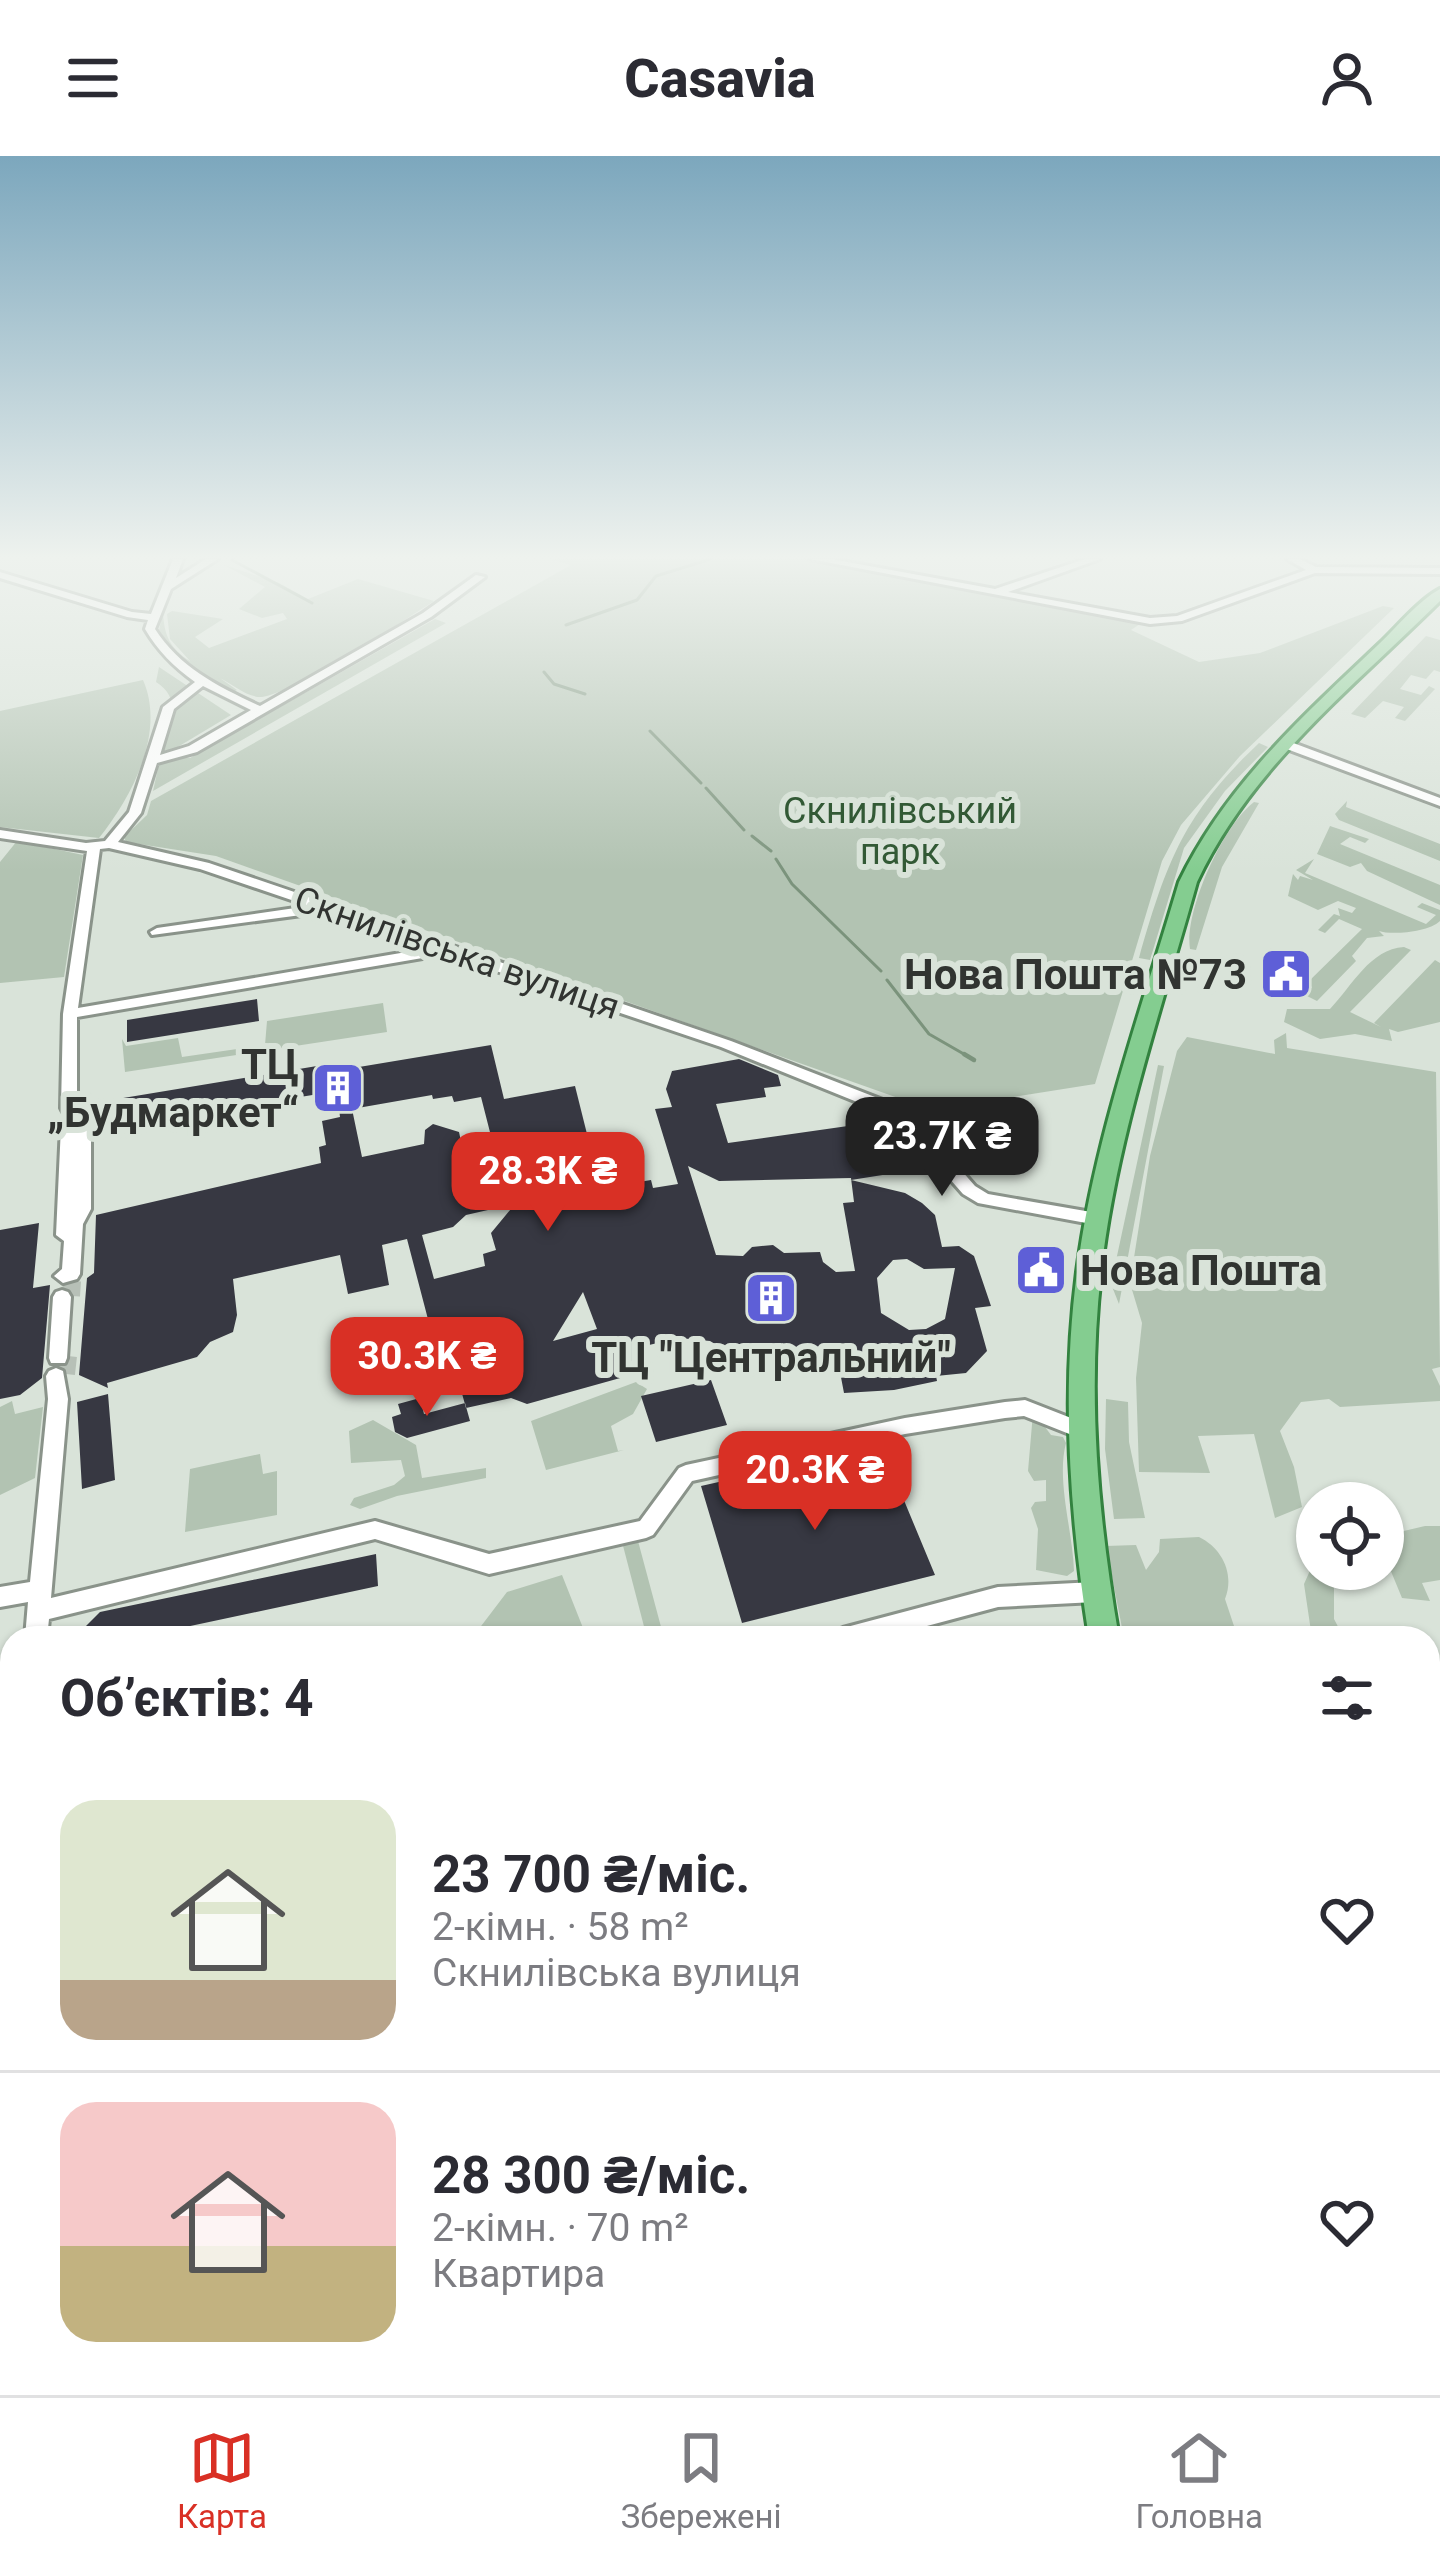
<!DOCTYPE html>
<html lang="uk">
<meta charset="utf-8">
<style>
body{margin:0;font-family:Roboto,sans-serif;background:#f2f2f3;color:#2b2b33;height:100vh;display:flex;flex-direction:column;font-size:45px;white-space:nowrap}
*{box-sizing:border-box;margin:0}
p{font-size:39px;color:#7c7c81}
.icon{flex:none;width:66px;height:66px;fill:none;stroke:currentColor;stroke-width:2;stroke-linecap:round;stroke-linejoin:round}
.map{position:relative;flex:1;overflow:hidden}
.drawer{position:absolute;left:0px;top:1470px;width:1440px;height:771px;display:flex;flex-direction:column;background:#fff;border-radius:36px 36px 0 0;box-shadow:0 3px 9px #0004}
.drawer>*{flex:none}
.controls{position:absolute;left:1296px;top:1326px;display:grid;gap:24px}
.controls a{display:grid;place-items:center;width:108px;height:108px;border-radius:50%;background:#fff;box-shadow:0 3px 9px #0004;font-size:60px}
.price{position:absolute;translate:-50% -102px;padding:0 27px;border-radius:24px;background:#d93025;color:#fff;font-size:39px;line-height:78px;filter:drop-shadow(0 3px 6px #0008)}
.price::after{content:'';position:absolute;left:50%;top:72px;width:36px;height:27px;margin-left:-18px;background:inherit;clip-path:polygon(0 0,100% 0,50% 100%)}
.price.on{background:#222;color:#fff}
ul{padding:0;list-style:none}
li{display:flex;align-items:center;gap:36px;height:300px;padding:0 60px}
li+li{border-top:3px solid #e1e1e2}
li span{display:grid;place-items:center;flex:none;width:336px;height:240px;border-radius:36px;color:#555}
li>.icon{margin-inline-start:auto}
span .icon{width:144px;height:144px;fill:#fffc;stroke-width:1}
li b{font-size:51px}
h2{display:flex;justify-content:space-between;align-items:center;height:144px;padding:0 60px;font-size:51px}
header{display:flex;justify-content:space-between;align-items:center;height:156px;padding:0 60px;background:#fff;font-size:54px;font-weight:800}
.tabs{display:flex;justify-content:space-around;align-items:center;height:168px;border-top:3px solid #e1e1e2;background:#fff;font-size:33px;color:#7c7c81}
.tabs a{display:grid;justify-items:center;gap:6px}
.tabs .on{color:#d93025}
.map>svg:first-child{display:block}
.green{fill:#b2c3b2}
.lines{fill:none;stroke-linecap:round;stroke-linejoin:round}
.stream-far1{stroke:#7b937c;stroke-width:3}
.stream{stroke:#7b937c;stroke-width:4.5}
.building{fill:#373842;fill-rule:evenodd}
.minor-tunnel{stroke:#b7c0b7;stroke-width:18;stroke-dasharray:18 9;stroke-linecap:butt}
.minor-casing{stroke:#8a938a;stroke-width:6}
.major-casing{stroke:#32823f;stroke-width:6}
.minor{fill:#fff;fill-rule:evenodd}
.major{fill:#84cd90;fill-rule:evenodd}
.labels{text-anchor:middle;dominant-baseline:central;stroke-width:12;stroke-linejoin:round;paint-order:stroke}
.far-park-label{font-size:36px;fill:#325935;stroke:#d9e3d9}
.far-street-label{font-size:36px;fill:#313431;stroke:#d9e3d9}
.poi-label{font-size:42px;font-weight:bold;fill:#313431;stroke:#d9e3d9;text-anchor:end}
</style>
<header><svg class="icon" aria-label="menu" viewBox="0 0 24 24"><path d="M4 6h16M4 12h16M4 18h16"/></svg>Casavia<svg class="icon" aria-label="person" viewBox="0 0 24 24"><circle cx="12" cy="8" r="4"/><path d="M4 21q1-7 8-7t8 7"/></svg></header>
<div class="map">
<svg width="1440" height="2239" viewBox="0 0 1440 2239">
<rect width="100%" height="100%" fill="#d9e3d9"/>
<path class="green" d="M 550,403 L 811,403 L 1143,466 L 1131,474 L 1199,506 L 1260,497 L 1383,450 L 1394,452 L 1240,600 L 1181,669 L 1162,705 L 1095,928 L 932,954 L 216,700 L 126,686 L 124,681 L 147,659 L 151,645 L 571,409 Z
M 224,409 L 279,427 L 308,443 L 358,423 L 434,445 C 405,464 289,539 262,541 C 248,542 232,528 220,522 L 237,534 L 233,536 L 177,501 L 159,474 L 163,456 C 164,479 170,493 190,505 L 170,483 L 167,458 L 172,455 L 223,463 L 195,481 L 209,492 L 287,463 L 283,457 L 262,462 L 239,453 L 265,431 Z
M 435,463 L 446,467 L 153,635 L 159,608 L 171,601 L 190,602 Z
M 1426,480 L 1440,484 L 1440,516 L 1434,514 L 1426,523 L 1411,519 L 1400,533 L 1421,539 L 1429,530 L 1435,533 L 1405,565 L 1395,562 L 1404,551 L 1383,545 L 1365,562 L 1351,558 Z
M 159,511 L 231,559 L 166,598 L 161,596 C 170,569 184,544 156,526 Z
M 143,524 C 166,576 132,641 99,682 L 0,671 L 0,555 Z
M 1259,587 L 1268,591 L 1225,635 L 1184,692 L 1150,804 L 1139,802 C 1167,704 1184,658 1259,587 Z
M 1347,645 L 1346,651 L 1440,688 L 1440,705 L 1339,664 L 1335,658 Z
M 1254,646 L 1259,647 L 1222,711 L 1196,794 L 1190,793 C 1184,756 1223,669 1254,646 Z
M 1330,670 L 1369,683 L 1365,687 L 1350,681 L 1340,688 L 1440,729 L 1440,749 L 1367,715 L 1361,707 L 1350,711 L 1317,698 Z
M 17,685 L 83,699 L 64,821 L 0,827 L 0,706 Z
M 1314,703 L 1305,717 L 1426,768 L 1436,759 L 1417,751 L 1422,747 L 1440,754 L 1440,765 C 1427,777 1390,779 1379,775 L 1384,780 L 1367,782 L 1352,800 L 1356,805 L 1317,845 L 1305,839 L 1312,831 L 1306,828 L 1362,773 L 1339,763 L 1325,777 L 1318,774 L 1334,758 L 1340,760 L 1338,752 L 1352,757 L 1356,752 L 1338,745 L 1318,754 L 1288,740 L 1293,718 L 1298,724 L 1300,720 L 1313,724 L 1296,714 Z
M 1404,791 L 1411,794 L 1350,856 L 1381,871 L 1374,867 L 1435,804 L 1440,807 L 1440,866 L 1398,876 L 1389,873 L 1392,885 L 1355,878 L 1320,883 L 1284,866 L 1287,853 L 1330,853 C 1352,830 1370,793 1404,791 Z
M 383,847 L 387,876 L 125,916 L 122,883 L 126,890 L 178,882 L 182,901 L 265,889 L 267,865 Z
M 1286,877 L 1287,892 L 1436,916 L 1440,1211 L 1432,1213 L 1440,1230 L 1440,1245 L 1340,1251 L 1329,1243 L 1301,1246 L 1280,1275 L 1294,1311 L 1302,1351 L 1275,1362 L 1254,1278 L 1198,1280 L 1210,1317 L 1139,1316 L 1136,1222 L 1142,1167 L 1130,1127 L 1150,1000 L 1177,895 L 1187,881 L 1275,898 L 1274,884 Z
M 1158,909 L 1164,910 L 1119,1148 L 1111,1128 Z
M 636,1226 L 647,1233 L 633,1258 L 611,1270 L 618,1295 L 624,1294 L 546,1314 L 531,1265 Z
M 1106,1243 L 1128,1246 L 1129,1286 L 1145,1362 L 1114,1363 L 1105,1293 Z
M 12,1245 L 15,1258 L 43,1251 L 35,1322 L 0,1339 L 0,1251 Z
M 1033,1257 L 1050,1264 L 1045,1271 L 1051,1279 L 1063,1281 L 1066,1287 C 1056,1325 1073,1376 1074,1415 L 1067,1420 L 1036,1414 L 1038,1373 L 1031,1352 L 1035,1346 L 1046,1345 L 1046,1324 L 1034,1325 L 1028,1315 Z
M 373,1264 L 416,1289 L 422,1322 L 486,1312 L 486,1322 L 397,1340 L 360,1353 L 350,1349 L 354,1342 L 394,1329 L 405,1320 L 401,1304 L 351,1307 L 349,1275 Z
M 260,1298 L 263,1318 L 277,1315 L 277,1359 L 185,1376 L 190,1313 Z
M 1425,1370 L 1440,1370 L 1440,1424 L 1422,1427 L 1430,1445 L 1402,1442 L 1383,1396 L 1391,1378 Z
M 1199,1381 C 1222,1392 1235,1418 1225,1443 L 1238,1482 L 1124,1482 L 1106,1390 L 1136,1389 L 1146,1414 L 1159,1396 L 1160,1383 Z
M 621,1382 L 638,1385 L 664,1482 L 647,1482 Z
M 1317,1399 L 1317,1413 L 1334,1413 L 1334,1463 L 1344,1482 L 1312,1482 L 1304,1428 Z
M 562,1419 L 587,1482 L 472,1482 L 507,1436 Z
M 1428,2032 L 1440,2058 L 1440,2239 L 1427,2239 L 1422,2233 L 1423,2239 L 1371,2239 L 1367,2229 L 1428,2229 Z"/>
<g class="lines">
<path class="stream-far1" d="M 232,404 L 312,447
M 566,469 L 637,444 L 656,420 L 711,403
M 544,516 L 554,528 L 585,538
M 650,575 L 701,627
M 706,632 L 744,674
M 752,680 L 771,695
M 776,703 L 792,728 L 881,815
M 887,824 L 929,878 L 969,901"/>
<path class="stream" d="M 964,898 L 974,904"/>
</g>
<path class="building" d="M 257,843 L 259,865 L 127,886 L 127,864 Z
M 491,889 L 504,943 L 575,930 L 598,1022 L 625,1018 L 627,1028 L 651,1024 L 653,1032 L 678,1028 L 655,953 L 672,951 L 666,933 L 672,915 L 739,903 L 778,919 L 781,930 L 764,932 L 766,941 L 716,948 L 728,987 L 890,964 L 904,998 L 933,1011 L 851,1024 L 905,1037 L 922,1047 L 935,1059 L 942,1091 L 959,1090 L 974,1100 L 991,1150 L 975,1152 L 987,1195 L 966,1217 L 936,1220 L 937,1225 L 894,1234 L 844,1237 L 835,1190 L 732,1198 L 710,1185 L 679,1182 L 649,1189 L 631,1219 L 527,1248 L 511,1242 L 466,1252 L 448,1187 L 435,1190 L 407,1083 L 382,1089 L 389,1129 L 348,1138 L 340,1099 L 233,1123 L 237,1159 L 233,1176 L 210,1186 L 197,1201 L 107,1227 L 108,1232 L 79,1219 L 87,1122 L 94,1117 L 96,1059 L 321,1007 L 319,991 L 326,989 L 322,965 L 340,961 L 337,935 L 95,974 L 93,947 L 335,907 L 341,914 ZM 432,939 L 433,943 L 452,940 L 454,946 L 481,941 L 492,984 L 462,990 L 459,976 L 433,968 L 425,974 L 424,988 L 362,1001 L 352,953 ZM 688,1010 L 719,1025 L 851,1022 L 854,1046 L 843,1047 L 855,1115 L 836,1116 L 823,1106 L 820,1096 L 784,1097 L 773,1089 L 752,1091 L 743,1100 L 716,1099 ZM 515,1048 L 491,1077 L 496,1094 L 483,1098 L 485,1110 L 434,1123 L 422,1079 L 453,1071 L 466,1059 ZM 907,1103 L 924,1113 L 955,1112 L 945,1163 L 926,1173 L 909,1174 L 881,1157 L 877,1122 L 893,1104 ZM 583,1136 L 597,1173 L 553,1185 Z
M 983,974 L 1017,979 L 1025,989 L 1018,1001 L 1002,1003 L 986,997 L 988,994 L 976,986 Z
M 39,1067 L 33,1132 L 50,1129 L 42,1222 L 20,1239 L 0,1243 L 0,1074 Z
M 711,1224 L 727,1269 L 656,1286 L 641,1240 Z
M 108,1238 L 115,1324 L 82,1333 L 77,1246 Z
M 420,1242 L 424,1258 L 465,1247 L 470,1265 L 407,1282 L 395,1276 L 392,1261 L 401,1258 L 398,1248 Z
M 881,1289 L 935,1419 L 742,1467 L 701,1330 Z
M 376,1398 L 378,1430 L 134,1482 L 83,1482 L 83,1473 L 100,1456 Z"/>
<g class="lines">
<path class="minor-tunnel" d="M 82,950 L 83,968
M 71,1140 L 72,1125
M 66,1218 L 68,1200"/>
<g class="minor-casing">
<path id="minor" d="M 173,403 L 183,403 L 176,422 L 206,403 L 218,403 L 171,433 L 155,473 C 180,512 219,531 260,550 L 423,457 L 476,419 L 485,421 L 431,461 L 197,596 L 157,607 L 141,657 L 118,686 L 209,707 L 453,790 L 731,885 L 911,955 L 913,959 L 911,963 L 899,963 L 721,891 L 446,798 L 77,861 L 77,952 L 69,957 L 63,956 L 61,952 L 63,858 L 87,695 L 0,682 L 0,674 L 86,687 L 105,685 L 129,656 L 163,551 L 195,526 C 174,511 158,495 145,473 L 148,464 L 127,461 L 0,422 L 0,416 L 132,456 L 151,458 ZM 203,530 L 251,554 L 189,590 L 160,599 L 174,553 ZM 109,692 L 200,713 L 309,750 L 157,772 L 150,776 L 152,779 L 324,756 L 430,792 L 78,852 L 100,693 Z
M 810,403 L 831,403 L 995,433 L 1085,403 L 1100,403 L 1008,436 L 1150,462 L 1177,460 L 1306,414 L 1287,403 L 1300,403 L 1316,411 L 1440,412 L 1440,418 L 1315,417 L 1182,465 L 1150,468 Z
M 1288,585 L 1440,642 L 1440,650 L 1284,592 L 1282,589 Z
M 83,962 L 91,968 L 91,1053 L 83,1068 L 80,1118 L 77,1123 L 63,1127 L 54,1120 L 62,1113 L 64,1085 L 56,1079 L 61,970 L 63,966 L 75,967 Z
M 912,963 L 918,965 L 975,1030 L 988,1038 L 1097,1057 L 1106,1063 L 1097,1069 L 978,1047 L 963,1038 L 906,973 L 904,969 L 906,965 Z
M 62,1134 L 68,1136 L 71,1141 L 67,1202 L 65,1207 L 51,1207 L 49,1202 L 53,1141 L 56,1136 Z
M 56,1212 L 63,1215 L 68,1243 L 51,1442 L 375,1365 L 489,1398 L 640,1365 L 679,1312 L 686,1309 L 905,1262 L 1005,1246 L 1025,1244 L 1089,1269 L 1092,1275 L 1089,1281 L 1082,1283 L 1024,1260 L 1005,1262 L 905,1278 L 692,1325 L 653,1379 L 646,1382 L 489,1418 L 375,1383 L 49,1463 L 47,1482 L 25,1482 L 28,1446 L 0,1451 L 0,1431 L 30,1426 L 48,1243 L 46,1220 L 49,1215 Z
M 1095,1426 L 1103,1429 L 1106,1436 L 1103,1443 L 1095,1446 L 998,1451 L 882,1482 L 832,1482 L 835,1475 L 843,1472 L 998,1431 Z
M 12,1757 L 12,1909 L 10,1915 L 0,1919 L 0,1768 L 3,1761 Z
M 12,2009 L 12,2037 L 0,2040 L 0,2012 Z
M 154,2229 L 211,2229 L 207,2239 L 150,2239 Z
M 927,2229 L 983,2229 L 979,2239 L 923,2239 Z"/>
</g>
<g class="major-casing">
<path id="major" d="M 1440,433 L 1440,445 C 1352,532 1250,612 1197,726 C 1161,855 1116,983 1101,1117 C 1087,1240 1098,1361 1119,1482 L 1089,1482 C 1070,1361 1061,1239 1077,1116 C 1094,983 1141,855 1179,726 C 1225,630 1303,560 1379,488 C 1398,470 1418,445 1440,433 Z
M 1317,2229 L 1359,2229 L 1363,2239 L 1321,2239 Z"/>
</g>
<use href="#minor" class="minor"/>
<use href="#major" class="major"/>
</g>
<linearGradient id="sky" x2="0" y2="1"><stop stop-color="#7ca7bd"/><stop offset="0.56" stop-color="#eef2ee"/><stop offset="1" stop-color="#eef2ee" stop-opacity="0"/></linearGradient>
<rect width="1440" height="716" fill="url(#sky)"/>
<defs>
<g id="civic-square" transform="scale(2.7)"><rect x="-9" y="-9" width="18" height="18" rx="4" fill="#5e5fd7" stroke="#d9e3d9"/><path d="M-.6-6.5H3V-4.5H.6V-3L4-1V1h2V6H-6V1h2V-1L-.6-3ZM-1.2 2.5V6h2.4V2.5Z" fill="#fff"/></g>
<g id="building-square" transform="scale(2.7)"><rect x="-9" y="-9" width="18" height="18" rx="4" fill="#5e5fd7" stroke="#d9e3d9"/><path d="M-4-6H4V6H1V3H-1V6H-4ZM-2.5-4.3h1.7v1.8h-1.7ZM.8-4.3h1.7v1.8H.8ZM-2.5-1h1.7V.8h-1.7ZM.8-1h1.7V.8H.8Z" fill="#fff"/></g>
</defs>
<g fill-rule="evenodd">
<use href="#civic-square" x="1286" y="818"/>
<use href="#building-square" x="338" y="932"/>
<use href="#civic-square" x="1041" y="1114"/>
<use href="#building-square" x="771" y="1142"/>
</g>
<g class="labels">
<g class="far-park-label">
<text x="900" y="655">Скнилівський<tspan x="900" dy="41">парк</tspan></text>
</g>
<g class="far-street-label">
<text transform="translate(457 797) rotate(19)">Скнилівська вулиця</text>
</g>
<g class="poi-label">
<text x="1247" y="818">Нова Пошта №73</text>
<text x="299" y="908">ТЦ<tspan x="299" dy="48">„Будмаркет“</tspan></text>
<text x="1080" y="1114" text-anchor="start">Нова Пошта</text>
<text x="771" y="1201" text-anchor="middle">ТЦ "Центральний"</text>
</g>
</g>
</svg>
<div class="controls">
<a><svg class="icon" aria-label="locate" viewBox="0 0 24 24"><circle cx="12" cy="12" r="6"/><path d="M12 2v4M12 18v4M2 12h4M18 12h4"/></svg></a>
</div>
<b class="price on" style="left:942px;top:1043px">23.7K ₴</b>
<b class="price" style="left:548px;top:1078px">28.3K ₴</b>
<b class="price" style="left:427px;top:1263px">30.3K ₴</b>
<b class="price" style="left:815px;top:1377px">20.3K ₴</b>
<section class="drawer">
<h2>Об’єктів: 4<svg class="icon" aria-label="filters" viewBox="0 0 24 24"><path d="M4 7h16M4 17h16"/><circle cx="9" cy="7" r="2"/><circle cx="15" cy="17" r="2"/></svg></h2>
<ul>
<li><span style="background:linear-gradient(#dfe7d0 75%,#b9a48a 0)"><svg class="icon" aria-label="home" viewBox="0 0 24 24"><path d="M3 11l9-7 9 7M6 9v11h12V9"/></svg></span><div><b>23 700 ₴/міс.</b><p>2-кімн. · 58 m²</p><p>Скнилівська вулиця</p></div><svg class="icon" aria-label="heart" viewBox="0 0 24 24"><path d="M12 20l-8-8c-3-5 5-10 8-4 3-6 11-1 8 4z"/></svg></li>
<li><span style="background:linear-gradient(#f6c9c9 60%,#c2b280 0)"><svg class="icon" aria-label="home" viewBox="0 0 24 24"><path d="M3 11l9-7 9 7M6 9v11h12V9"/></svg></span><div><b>28 300 ₴/міс.</b><p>2-кімн. · 70 m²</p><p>Квартира</p></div><svg class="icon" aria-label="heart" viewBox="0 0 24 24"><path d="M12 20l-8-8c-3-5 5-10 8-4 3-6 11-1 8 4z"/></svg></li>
</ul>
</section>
</div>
<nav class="tabs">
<a class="on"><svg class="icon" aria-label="map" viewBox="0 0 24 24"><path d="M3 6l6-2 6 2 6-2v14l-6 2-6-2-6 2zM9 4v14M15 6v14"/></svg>Карта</a>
<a><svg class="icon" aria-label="saved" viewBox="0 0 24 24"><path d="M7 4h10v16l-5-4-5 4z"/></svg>Збережені</a>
<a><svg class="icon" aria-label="home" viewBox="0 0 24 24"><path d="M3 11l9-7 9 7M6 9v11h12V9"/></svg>Головна</a>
</nav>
